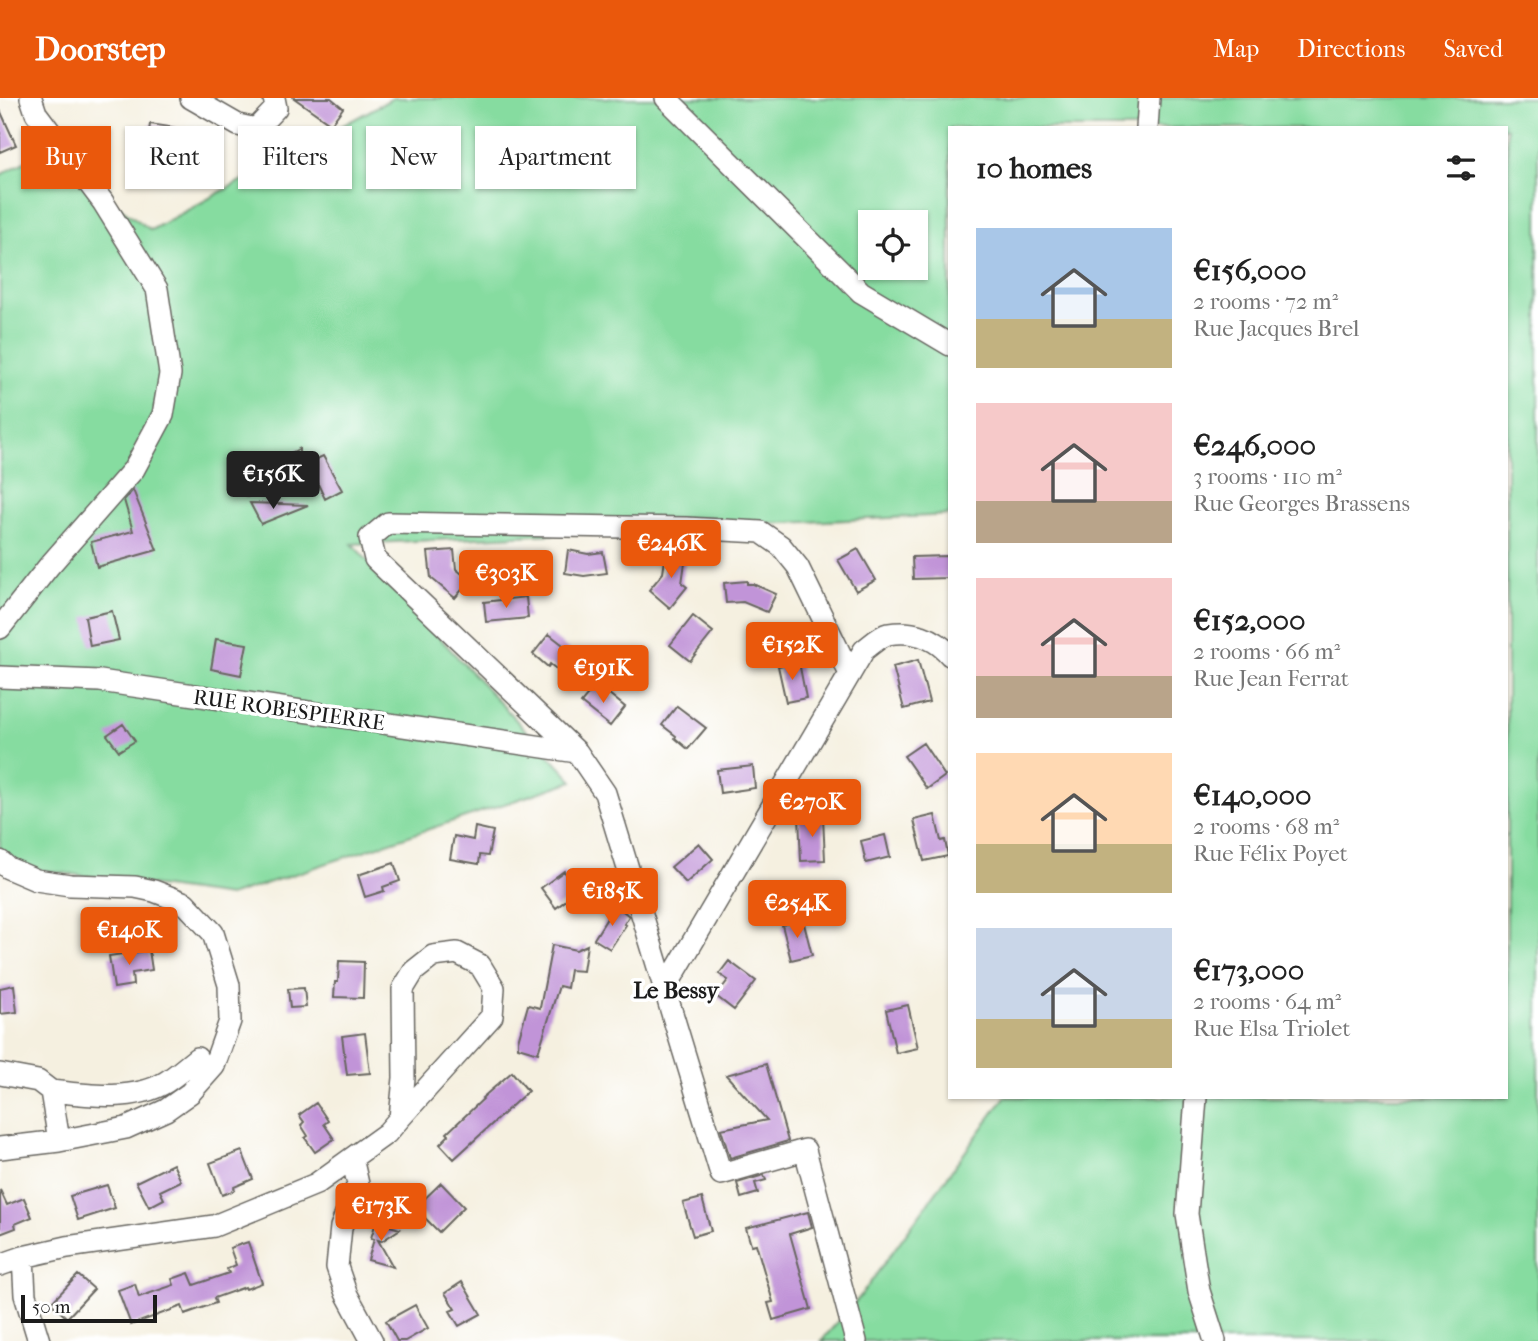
<!DOCTYPE html>
<meta charset="utf-8">
<style>
body{margin:0;font-family:"IM FELL French Canon",serif;background:#f6f6f6;color:#222;height:100vh;display:flex;flex-direction:column;font-size:26px;white-space:nowrap}
*{box-sizing:border-box;margin:0}
p{font-size:23px;color:#767676}
.icon{flex:none;width:38px;height:38px;fill:none;stroke:currentColor;stroke-width:2;stroke-linecap:round;stroke-linejoin:round}
.map{position:relative;flex:1;overflow:hidden}
.sheet{position:absolute;left:948px;top:28px;width:560px;height:973px;display:flex;flex-direction:column;background:#fff;border-radius:0px;box-shadow:0 2px 5px #0004}
.sheet>*{flex:none}
.guide{position:absolute;left:21px;top:28px;width:665px;height:63px;display:flex;gap:14px}
.tools{position:absolute;left:858px;top:112px;display:grid;gap:14px}
.tools a{display:grid;place-items:center;width:70px;height:70px;border-radius:0px;background:#fff;box-shadow:0 2px 5px #0004;font-size:35px}
.scale{position:absolute;left:21px;bottom:18px;width:136px;box-sizing:border-box;padding-left:7px;border:4px solid #1c1c1c;border-top:0;font-size:19px;line-height:24px;white-space:nowrap;color:#1c1c1c;-webkit-text-stroke:5px #fff;paint-order:stroke}
.price{position:absolute;translate:-50% -60px;padding:0 16px;border-radius:7px;background:#ea580c;color:#fff;font-size:23px;line-height:46px;filter:drop-shadow(0 2px 4px #0008)}
.price::after{content:'';position:absolute;left:50%;top:42px;width:21px;height:16px;margin-left:-10px;background:inherit;clip-path:polygon(0 0,100% 0,50% 100%)}
.price.current{background:#222;color:#fff}
ul{padding:0;list-style:none}
li{display:flex;align-items:center;gap:21px;height:175px;padding:0 28px}
li span{display:grid;place-items:center;flex:none;width:196px;height:140px;border-radius:0px;color:#555}
li>.icon{margin-inline-start:auto}
span .icon{width:84px;height:84px;fill:#fffc;stroke-width:1}
li b{font-size:30px}
h2{display:flex;justify-content:space-between;align-items:center;height:84px;padding:0 28px;font-size:30px}
.pill{padding:0 24px;border-radius:0px;background:#fff;box-shadow:0 2px 5px #0004;font-size:24px;line-height:63px}
.pill.current{background:#ea580c;color:#fff}
header{display:flex;align-items:center;gap:42px;box-sizing:border-box;height:98px;padding:0 35px;background:#ea580c;color:#fff}
header strong{font-size:33px}
nav{display:flex;gap:38px;margin-inline-start:auto;font-size:24px}
.map>svg:first-child{display:block}
.green{fill:#86dca0;stroke:#517c5e;stroke-width:2;fill-rule:evenodd}
.building{fill:#c194d8}
.lines{fill:none;stroke-linecap:round;stroke-linejoin:round}
.minor-casing{stroke:#686661;stroke-width:24}
.minor{stroke:#fff;stroke-width:21}
.labels{text-anchor:middle;dominant-baseline:central;stroke-width:7;stroke-linejoin:round;paint-order:stroke}
.street-label{font-size:21px;fill:#1c1c1c;stroke:#fff}
.neighbourhood-label{font-size:23px;font-weight:bold;fill:#1c1c1c;stroke:#fff}
</style>
<header>
<strong>Doorstep</strong>
<nav><a>Map</a><a>Directions</a><a>Saved</a></nav>
</header>
<div class="map">
<svg width="1538" height="1243" viewBox="0 0 1538 1243">
<rect width="100%" height="100%" fill="#fff"/>
<filter id="ink" filterUnits="userSpaceOnUse"><feTurbulence type="fractalNoise" baseFrequency=".0143" numOctaves="2"/><feDisplacementMap in="SourceGraphic" scale="14" xChannelSelector="R" yChannelSelector="G"/><feConvolveMatrix kernelMatrix="1 2 1 2 8 2 1 2 1" color-interpolation-filters="sRGB"/></filter>
<filter id="wash" filterUnits="userSpaceOnUse"><feTurbulence type="fractalNoise" baseFrequency=".00686" numOctaves="4" result="noise"/><feDisplacementMap in="SourceGraphic" scale="28" xChannelSelector="R" yChannelSelector="G"/><feGaussianBlur stdDeviation="1.57" result="paint"/><feColorMatrix in="noise" values="0 0 0 0 0 0 0 0 0 0 0 0 0 0 0 0 0 1.4 0 .05"/><feComposite in="paint" operator="in"/></filter>
<g filter="url(#wash)">
<rect width="100%" height="100%" fill="#f5f0e0"/>
<path class="green" d="M 393,0 L 1538,0 L 1538,1243 L 821,1243 L 859,1200 L 1005,999 L 1507,999 L 1507,30 L 950,30 L 950,417 L 352,446 L 573,683 L 229,798 L 20,769 L 0,752 L 0,77 L 43,54 L 151,132 ZM 870,124 L 915,124 L 915,170 L 870,170 Z"/>
<g id="blocks">
<path class="building" d="M 294,0 L 331,0 L 343,10 L 331,26 Z
M 0,12 L 16,47 L 0,54 Z
M 150,26 L 189,32 L 186,56 L 147,49 Z
M 299,351 L 299,374 L 247,399 L 239,382 Z
M 323,358 L 342,392 L 325,401 L 308,365 Z
M 133,392 L 157,452 L 97,469 L 91,444 L 133,433 L 124,402 Z
M 250,405 L 308,407 L 261,426 Z
M 858,451 L 876,482 L 856,493 L 838,462 Z
M 454,452 L 456,471 L 467,480 L 467,486 L 455,500 L 431,480 L 428,454 Z
M 568,452 L 588,456 L 603,454 L 607,475 L 584,478 L 565,475 Z
M 666,455 L 686,458 L 682,485 L 687,489 L 670,510 L 649,492 L 663,475 Z
M 948,458 L 948,480 L 913,481 L 912,459 Z
M 747,483 L 747,486 L 753,486 L 776,496 L 767,514 L 743,504 L 726,505 L 724,485 Z
M 526,499 L 528,520 L 486,524 L 484,504 Z
M 112,513 L 119,542 L 90,548 L 85,519 Z
M 693,518 L 713,534 L 690,563 L 670,547 Z
M 549,536 L 581,561 L 566,579 L 550,566 L 548,569 L 533,556 Z
M 216,541 L 247,546 L 241,577 L 211,571 Z
M 918,562 L 929,604 L 904,611 L 893,569 Z
M 799,564 L 806,600 L 786,604 L 778,568 Z
M 597,586 L 625,609 L 610,628 L 581,605 Z
M 677,608 L 706,630 L 688,651 L 675,640 L 676,638 L 662,627 Z
M 123,626 L 135,643 L 119,653 L 107,637 Z
M 923,645 L 945,678 L 927,691 L 904,658 Z
M 753,668 L 755,690 L 720,695 L 717,672 Z
M 935,717 L 941,743 L 945,742 L 948,758 L 924,763 L 914,722 Z
M 799,719 L 823,719 L 825,762 L 801,763 Z
M 475,729 L 493,733 L 488,758 L 480,757 L 479,766 L 450,761 L 454,738 L 473,742 Z
M 885,737 L 890,759 L 866,765 L 861,743 Z
M 699,745 L 713,761 L 686,785 L 671,769 Z
M 394,765 L 400,783 L 383,789 L 384,793 L 365,799 L 358,777 Z
M 564,773 L 578,793 L 556,810 L 541,790 Z
M 618,809 L 629,818 L 624,826 L 626,827 L 610,851 L 594,841 L 609,817 L 612,818 Z
M 803,822 L 812,857 L 791,862 L 782,827 Z
M 552,847 L 576,852 L 587,847 L 583,873 L 570,872 L 567,890 L 559,888 L 538,955 L 518,949 L 518,943 L 528,907 L 540,910 Z
M 149,852 L 152,872 L 132,875 L 133,887 L 114,890 L 109,858 Z
M 339,863 L 364,864 L 363,900 L 334,899 L 335,884 L 338,884 Z
M 729,863 L 756,883 L 734,912 L 716,898 L 728,882 L 719,876 Z
M 14,887 L 17,914 L 0,916 L 0,890 Z
M 304,890 L 306,909 L 290,910 L 288,891 Z
M 908,907 L 918,950 L 896,955 L 886,912 Z
M 365,935 L 370,975 L 347,977 L 342,938 Z
M 766,966 L 788,1043 L 730,1060 L 721,1031 L 767,1022 L 726,977 Z
M 512,974 L 528,993 L 454,1061 L 440,1046 L 449,1037 L 447,1035 L 483,1001 L 482,1000 Z
M 316,1005 L 328,1023 L 324,1026 L 334,1041 L 315,1054 L 305,1040 L 308,1038 L 301,1027 L 304,1024 L 299,1017 Z
M 242,1053 L 253,1081 L 234,1089 L 235,1092 L 222,1097 L 210,1065 Z
M 173,1066 L 181,1083 L 160,1093 L 164,1101 L 149,1109 L 136,1084 Z
M 764,1077 L 766,1082 L 755,1085 L 758,1095 L 741,1100 L 737,1085 Z
M 441,1085 L 464,1109 L 439,1134 L 415,1110 Z
M 107,1087 L 115,1110 L 78,1122 L 70,1098 Z
M 0,1092 L 7,1107 L 24,1100 L 32,1119 L 15,1126 L 16,1130 L 0,1136 Z
M 702,1100 L 711,1133 L 693,1138 L 683,1105 Z
M 808,1114 L 812,1129 L 790,1136 L 811,1211 L 773,1222 L 768,1205 L 773,1204 L 756,1146 L 751,1147 L 746,1130 Z
M 376,1124 L 400,1131 L 382,1143 L 378,1142 L 393,1169 L 368,1162 L 374,1141 L 371,1140 Z
M 248,1144 L 262,1185 L 246,1191 L 245,1189 L 214,1200 L 216,1205 L 185,1216 L 182,1208 L 131,1227 L 118,1192 L 135,1186 L 139,1199 L 174,1187 L 172,1181 L 189,1175 L 194,1187 L 229,1175 L 227,1171 L 236,1167 L 230,1150 Z
M 78,1177 L 94,1191 L 67,1220 L 51,1205 Z
M 462,1184 L 481,1216 L 459,1228 L 450,1213 L 455,1211 L 445,1195 Z
M 415,1207 L 428,1230 L 405,1243 L 397,1243 L 386,1223 Z"/>
</g>
</g>
<g filter="url(#ink)">
<use href="#blocks" fill-opacity="0" stroke="#686661" stroke-width="2"/>
<g class="lines">
<g class="minor-casing">
<path id="minor" d="M 191,0 L 238,27 L 256,31 L 276,10 L 274,0
M 666,0 L 861,194 L 950,247
M 1147,30 L 1149,0
M 0,530 L 49,468 L 134,371 L 163,317 L 170,276 L 157,191 L 103,104 L 36,15 L 31,0
M 850,576 L 798,469 L 781,448 L 761,434 L 686,430 L 388,425 L 370,440 L 375,461 L 577,654 L 605,695 L 721,1076 L 805,1052 L 856,1243
M 0,579 L 100,583 L 577,654
M 0,763 L 8,770 L 36,782 L 70,787 L 135,789 L 154,793 L 185,805 L 213,835 L 229,887 L 230,923 L 214,968 L 190,995 L 166,1012 L 126,1030 L 59,1043 L 0,1050
M 665,891 L 864,552 C 871,547 880,538 888,536 C 912,532 934,539 950,557
M 0,976 L 38,983 L 51,993 L 59,1043
M 51,993 C 86,997 134,1004 166,984 C 177,977 187,968 197,960
M 1196,999 L 1187,1116 L 1199,1193 L 1215,1243
M 352,1060 L 358,1086 L 341,1129 L 337,1169 L 346,1195 L 372,1243
M 23,1159 L 25,1197 L 39,1243
M 0,1167 L 23,1159 L 67,1149 L 214,1128 L 316,1086 L 387,1035 L 400,1020 L 492,918 L 494,890 L 480,867 L 457,855 L 433,858 L 414,873 L 403,891 L 404,980 L 400,1020"/>
</g>
<use href="#minor" class="minor"/>
</g>
</g>
<g class="labels">
<g class="street-label">
<text transform="translate(289 612) rotate(8)">RUE ROBESPIERRE</text>
</g>
<g class="neighbourhood-label">
<text x="676" y="892">Le Bessy</text>
</g>
</g>
</svg>
<div class="tools">
<a><svg class="icon" aria-label="locate" viewBox="0 0 24 24"><circle cx="12" cy="12" r="6"/><path d="M12 2v4M12 18v4M2 12h4M18 12h4"/></svg></a>
</div>
<div class="scale">50 m</div>
<b class="price current" style="left:273px;top:413px">€156K</b>
<b class="price" style="left:671px;top:482px">€246K</b>
<b class="price" style="left:506px;top:512px">€303K</b>
<b class="price" style="left:792px;top:584px">€152K</b>
<b class="price" style="left:603px;top:607px">€191K</b>
<b class="price" style="left:812px;top:741px">€270K</b>
<b class="price" style="left:612px;top:830px">€185K</b>
<b class="price" style="left:797px;top:842px">€254K</b>
<b class="price" style="left:129px;top:869px">€140K</b>
<b class="price" style="left:381px;top:1145px">€173K</b>
<div class="guide">
<a class="pill current">Buy</a>
<a class="pill">Rent</a>
<a class="pill">Filters</a>
<a class="pill">New</a>
<a class="pill">Apartment</a>
</div>
<section class="sheet">
<h2>10 homes<svg class="icon" aria-label="filters" viewBox="0 0 24 24"><path d="M4 7h16M4 17h16"/><circle cx="9" cy="7" r="2"/><circle cx="15" cy="17" r="2"/></svg></h2>
<ul>
<li><span style="background:linear-gradient(#a9c7e8 65%,#c2b280 0)"><svg class="icon" aria-label="home" viewBox="0 0 24 24"><path d="M3 11l9-7 9 7M6 9v11h12V9"/></svg></span><div><b>€156,000</b><p>2 rooms · 72 m²</p><p>Rue Jacques Brel</p></div></li>
<li><span style="background:linear-gradient(#f6c9c9 70%,#b9a48a 0)"><svg class="icon" aria-label="home" viewBox="0 0 24 24"><path d="M3 11l9-7 9 7M6 9v11h12V9"/></svg></span><div><b>€246,000</b><p>3 rooms · 110 m²</p><p>Rue Georges Brassens</p></div></li>
<li><span style="background:linear-gradient(#f6c9c9 70%,#b9a48a 0)"><svg class="icon" aria-label="home" viewBox="0 0 24 24"><path d="M3 11l9-7 9 7M6 9v11h12V9"/></svg></span><div><b>€152,000</b><p>2 rooms · 66 m²</p><p>Rue Jean Ferrat</p></div></li>
<li><span style="background:linear-gradient(#ffd9b3 65%,#c2b280 0)"><svg class="icon" aria-label="home" viewBox="0 0 24 24"><path d="M3 11l9-7 9 7M6 9v11h12V9"/></svg></span><div><b>€140,000</b><p>2 rooms · 68 m²</p><p>Rue Félix Poyet</p></div></li>
<li><span style="background:linear-gradient(#c9d6e8 65%,#c2b280 0)"><svg class="icon" aria-label="home" viewBox="0 0 24 24"><path d="M3 11l9-7 9 7M6 9v11h12V9"/></svg></span><div><b>€173,000</b><p>2 rooms · 64 m²</p><p>Rue Elsa Triolet</p></div></li>
</ul>
</section>
</div>
